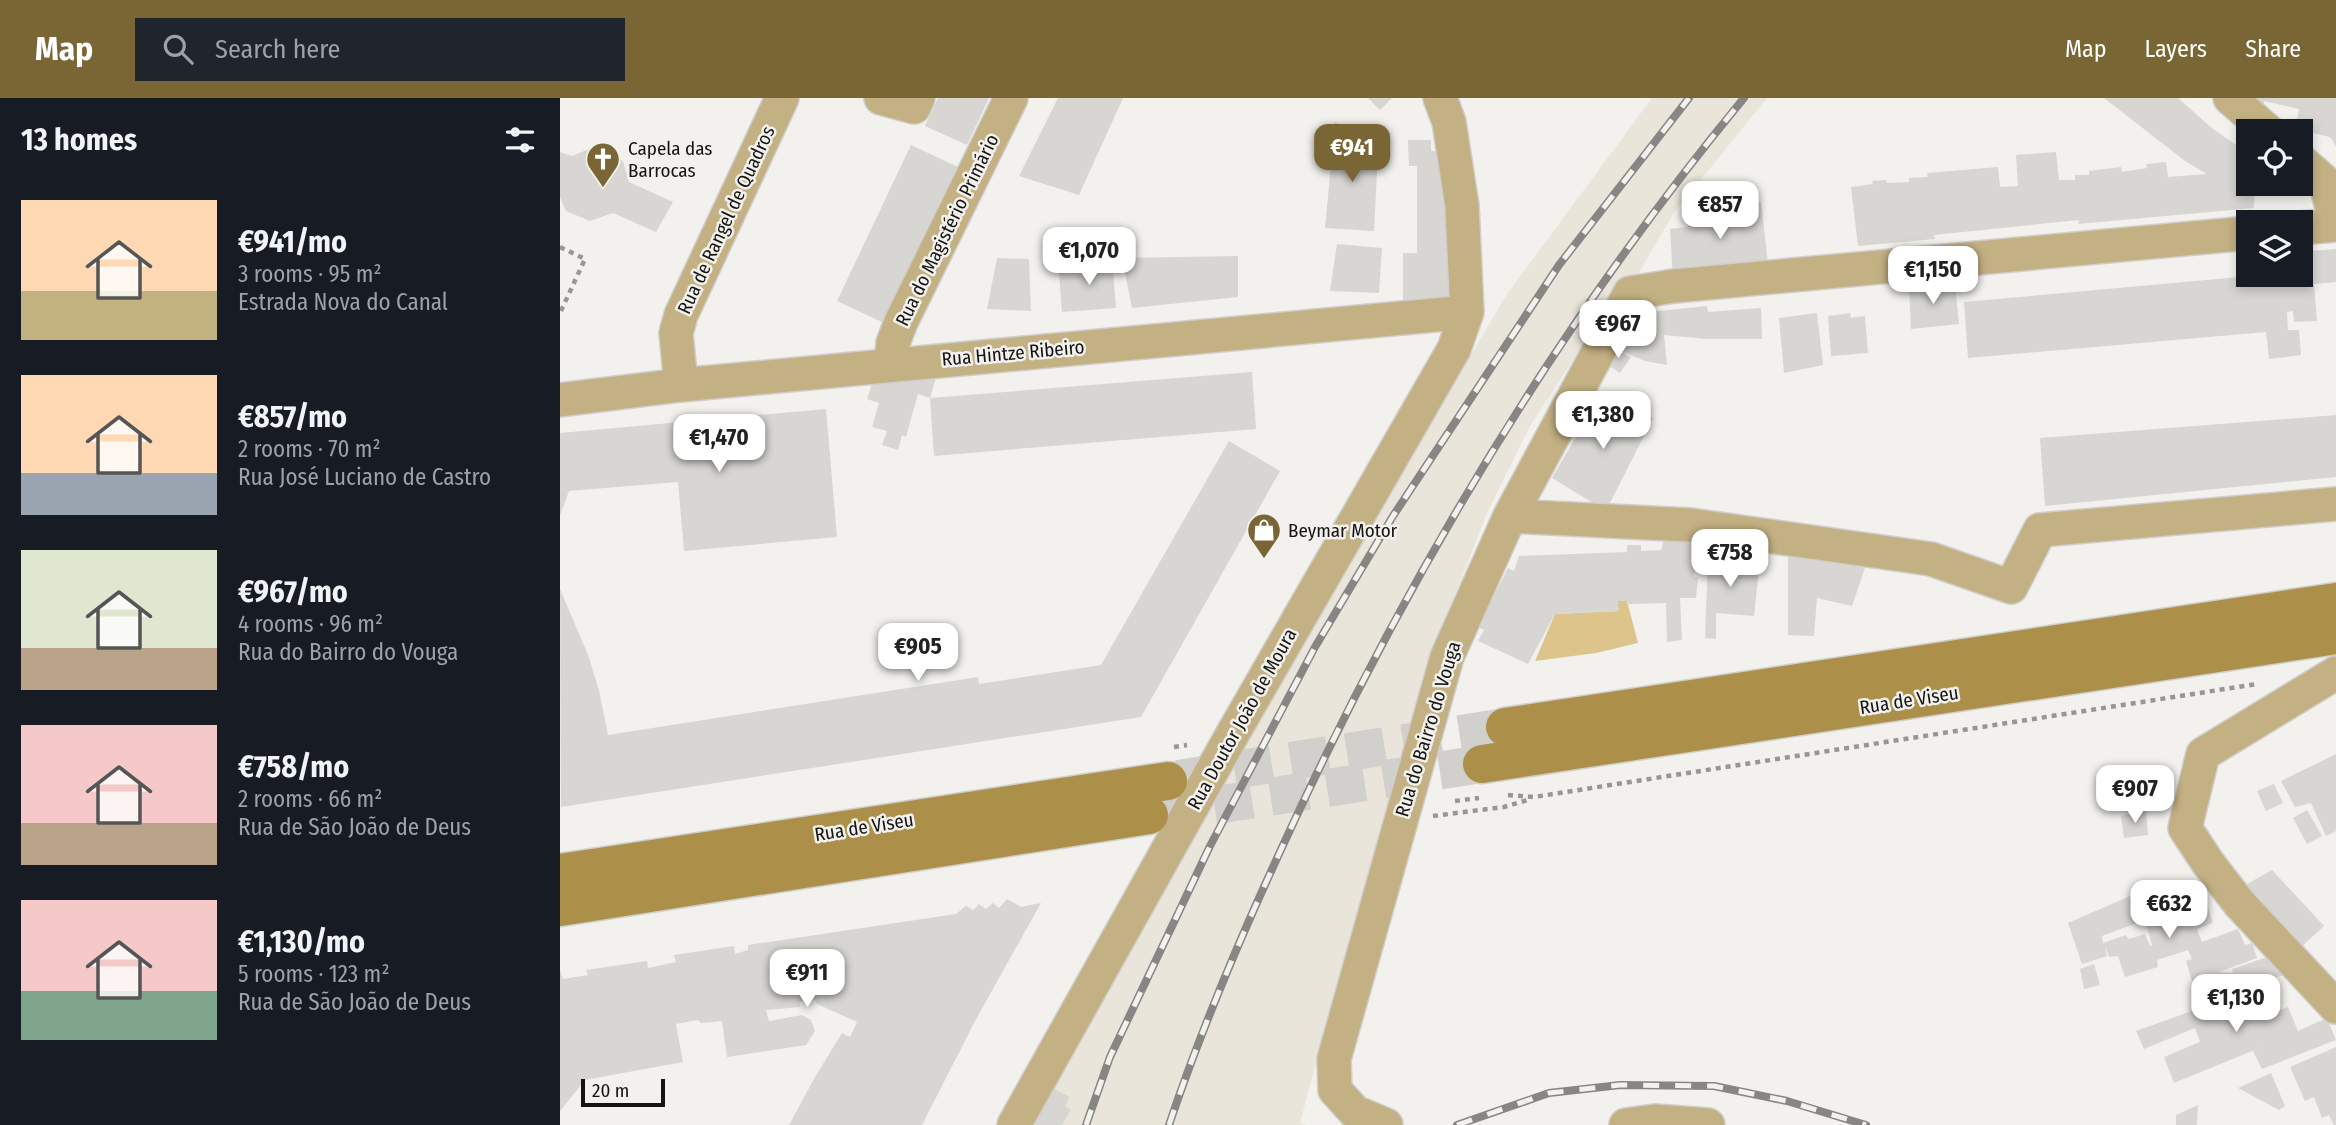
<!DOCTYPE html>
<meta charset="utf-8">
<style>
body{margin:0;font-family:"Fira Sans Condensed",sans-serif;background:#20242c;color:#f1f3f6;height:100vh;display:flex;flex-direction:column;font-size:26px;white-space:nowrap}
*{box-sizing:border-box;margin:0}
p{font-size:23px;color:#9ea1a6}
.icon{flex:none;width:38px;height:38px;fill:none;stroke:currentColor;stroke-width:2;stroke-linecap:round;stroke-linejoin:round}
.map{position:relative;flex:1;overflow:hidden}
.panel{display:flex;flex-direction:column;background:#171b24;width:560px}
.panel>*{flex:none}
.buttons{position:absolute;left:1676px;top:21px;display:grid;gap:14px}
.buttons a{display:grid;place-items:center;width:77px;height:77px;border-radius:0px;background:#171b24;box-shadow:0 4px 10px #0003;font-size:35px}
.scale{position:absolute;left:21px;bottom:18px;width:84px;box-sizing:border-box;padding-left:7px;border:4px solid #151413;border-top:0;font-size:19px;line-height:24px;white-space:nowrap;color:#151413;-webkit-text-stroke:5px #f2f1ed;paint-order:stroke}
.price{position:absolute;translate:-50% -60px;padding:0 16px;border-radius:14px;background:#fff;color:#222;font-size:23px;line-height:46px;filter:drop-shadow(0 2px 4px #0008)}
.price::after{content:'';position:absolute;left:50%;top:42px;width:21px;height:16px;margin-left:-10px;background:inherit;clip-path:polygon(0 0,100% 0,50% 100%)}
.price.selected{background:#7a6635;color:#fff}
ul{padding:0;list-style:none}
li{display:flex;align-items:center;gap:21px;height:175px;padding:0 21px}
li span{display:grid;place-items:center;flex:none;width:196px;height:140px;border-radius:0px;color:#555}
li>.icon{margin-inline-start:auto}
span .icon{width:84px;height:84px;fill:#fffc;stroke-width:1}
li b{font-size:30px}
h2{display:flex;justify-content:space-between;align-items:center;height:84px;padding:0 21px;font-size:30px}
header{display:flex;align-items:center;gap:42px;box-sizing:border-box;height:98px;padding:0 35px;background:#7a6635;color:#fff}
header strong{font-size:33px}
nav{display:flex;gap:38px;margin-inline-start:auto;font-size:24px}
.search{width:490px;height:63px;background:#20242c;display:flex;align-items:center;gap:18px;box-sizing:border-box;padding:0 24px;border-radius:0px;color:#9ea1a6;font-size:26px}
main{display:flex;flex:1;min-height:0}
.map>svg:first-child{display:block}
.built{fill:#eae5da}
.green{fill:#ddc48b}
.building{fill:#d8d6d2;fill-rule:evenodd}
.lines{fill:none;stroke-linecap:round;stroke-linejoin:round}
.secondary-tunnel{stroke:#d1d0cc;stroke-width:38;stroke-dasharray:38 19;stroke-linecap:butt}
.minor-casing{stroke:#cfceca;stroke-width:36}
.secondary-casing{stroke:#cfceca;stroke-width:41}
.path{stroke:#979693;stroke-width:4.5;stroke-dasharray:5 5;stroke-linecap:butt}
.minor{stroke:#c3b083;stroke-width:33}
.secondary{stroke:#ac8f49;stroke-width:38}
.rail-casing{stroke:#878684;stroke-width:8}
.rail{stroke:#f2f1ed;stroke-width:5;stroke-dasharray:16;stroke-linecap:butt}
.labels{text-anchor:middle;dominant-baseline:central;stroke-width:5;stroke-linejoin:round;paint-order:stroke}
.poi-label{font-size:19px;fill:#151413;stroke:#f2f1ed;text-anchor:start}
.street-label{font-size:19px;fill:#151413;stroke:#f2f1ed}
</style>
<header>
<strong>Map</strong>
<div class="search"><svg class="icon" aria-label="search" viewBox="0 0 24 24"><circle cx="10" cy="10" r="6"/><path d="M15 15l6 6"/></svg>Search here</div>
<nav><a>Map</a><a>Layers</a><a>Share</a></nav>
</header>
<main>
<section class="panel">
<h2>13 homes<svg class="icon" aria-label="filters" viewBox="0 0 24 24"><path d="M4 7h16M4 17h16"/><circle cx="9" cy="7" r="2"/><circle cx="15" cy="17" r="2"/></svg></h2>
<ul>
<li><span style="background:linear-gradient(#ffd9b3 65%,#c2b280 0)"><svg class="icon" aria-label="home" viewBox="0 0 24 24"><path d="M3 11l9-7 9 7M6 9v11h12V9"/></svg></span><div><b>€941/mo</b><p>3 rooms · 95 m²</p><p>Estrada Nova do Canal</p></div></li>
<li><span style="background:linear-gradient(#ffd9b3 70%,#9aa5b1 0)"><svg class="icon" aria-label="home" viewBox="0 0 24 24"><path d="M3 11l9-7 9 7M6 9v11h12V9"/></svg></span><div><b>€857/mo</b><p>2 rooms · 70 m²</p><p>Rua José Luciano de Castro</p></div></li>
<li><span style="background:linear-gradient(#dfe7d0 70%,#b9a48a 0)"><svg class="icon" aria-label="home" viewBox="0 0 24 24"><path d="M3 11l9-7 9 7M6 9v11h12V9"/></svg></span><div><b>€967/mo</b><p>4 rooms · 96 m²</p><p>Rua do Bairro do Vouga</p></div></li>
<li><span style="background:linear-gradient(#f6c9c9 70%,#b9a48a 0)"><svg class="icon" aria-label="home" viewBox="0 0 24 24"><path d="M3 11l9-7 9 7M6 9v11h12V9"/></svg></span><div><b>€758/mo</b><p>2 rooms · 66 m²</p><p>Rua de São João de Deus</p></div></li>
<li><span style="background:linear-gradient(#f6c9c9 65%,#7fa58c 0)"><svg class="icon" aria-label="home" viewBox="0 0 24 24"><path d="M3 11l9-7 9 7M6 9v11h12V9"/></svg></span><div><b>€1,130/mo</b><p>5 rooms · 123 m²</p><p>Rua de São João de Deus</p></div></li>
</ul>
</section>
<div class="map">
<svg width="1776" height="1027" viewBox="0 0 1776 1027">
<rect width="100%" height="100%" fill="#f2f1ed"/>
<path class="built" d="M 1092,0 L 1207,0 L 1113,116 L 1079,175 L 1048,208 L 970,328 L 928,413 L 874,550 L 758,957 L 740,1025 L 746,1027 L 469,1027 L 620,767 L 719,582 L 947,196 Z"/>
<path class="green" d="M 1058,503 L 1067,503 L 1078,545 L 1036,555 L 975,563 L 995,516 L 1058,513 Z"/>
<path class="building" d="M 378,0 L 429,0 L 407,47 L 365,28 Z
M 498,0 L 563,0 L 519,97 L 459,78 Z
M 808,0 L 832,0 L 820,12 Z
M 1544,0 L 1618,0 L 1653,31 L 1689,56 L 1689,86 L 1698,86 L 1695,90 L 1694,110 L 1518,126 L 1519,122 L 1374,137 L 1375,141 L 1298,148 L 1291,89 L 1313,86 L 1312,83 L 1326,82 L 1327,85 L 1349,84 L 1349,80 L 1368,79 L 1367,75 L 1438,69 L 1440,89 L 1458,88 L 1456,57 L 1496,54 L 1499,82 L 1515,82 L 1515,77 L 1529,77 L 1529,73 L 1561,69 L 1562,74 L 1587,70 L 1586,66 L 1606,64 L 1608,79 L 1647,76 L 1625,63 Z
M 1689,0 L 1776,0 L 1776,48 L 1770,39 L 1735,31 L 1739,11 L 1704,3 L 1703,10 Z
M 775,24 L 818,55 L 814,133 L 765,130 Z
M 848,42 L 871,42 L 871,53 L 888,53 L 889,203 L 843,204 L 843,155 L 857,155 L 857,68 L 849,68 Z
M 351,47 L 398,69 L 324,225 L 277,203 Z
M 34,49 L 63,63 L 69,84 L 113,104 L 96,134 L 53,115 L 30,123 L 6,113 L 0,99 L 0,54 L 12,58 Z
M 1201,104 L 1208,166 L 1113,182 L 1110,131 L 1128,129 L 1125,118 L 1147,115 L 1149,106 Z
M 777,146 L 822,150 L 819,195 L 770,193 Z
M 1776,151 L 1776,184 L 1754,186 L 1757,223 L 1734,224 L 1733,213 L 1727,214 L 1728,232 L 1739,232 L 1741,257 L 1709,261 L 1706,234 L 1408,260 L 1404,204 L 1702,177 L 1741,177 L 1741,158 L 1745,157 L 1748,153 Z
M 546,156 L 547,172 L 553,172 L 556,210 L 502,214 L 499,175 L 525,173 L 524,159 Z
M 678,158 L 678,199 L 572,210 L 562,160 Z
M 437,160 L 469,161 L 471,213 L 427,211 Z
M 1395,186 L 1399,226 L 1351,231 L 1349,190 Z
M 1147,208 L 1148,214 L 1201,210 L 1202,241 L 1147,241 L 1104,237 L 1107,267 L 1085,263 L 1056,251 L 1080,215 Z
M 1257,215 L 1263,267 L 1224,275 L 1219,220 Z
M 1290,215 L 1291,220 L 1305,218 L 1308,255 L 1271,258 L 1268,218 Z
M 1055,250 L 1071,259 L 1060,275 L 1047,266 Z
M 692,274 L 696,331 L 374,358 L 370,300 L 358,296 L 346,339 L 342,337 L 338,352 L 322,347 L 327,333 L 312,329 L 319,305 L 307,301 L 312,286 L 376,279 L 370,300 Z
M 1042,294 L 1093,320 L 1046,413 L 992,380 Z
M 266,311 L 277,439 L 124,453 L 118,384 L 9,393 L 0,418 L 0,335 Z
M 1776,317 L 1776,379 L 1485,408 L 1480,340 Z
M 669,343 L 720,373 L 581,619 L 1,709 L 0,491 L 28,557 L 39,592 L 48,637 L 418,579 L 419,586 L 541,567 Z
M 1105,439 L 1139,444 L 1134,479 L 1138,479 L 1136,500 L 1120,500 L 1122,542 L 1107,544 L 1106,505 L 1069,506 L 1067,503 L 1058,503 L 1059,513 L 995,516 L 968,566 L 918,543 L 924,532 L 918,529 L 948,470 L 954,473 L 959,458 L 1067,454 L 1067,447 L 1081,447 L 1081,453 L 1101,452 Z
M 1228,450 L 1307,464 L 1292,508 L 1257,500 L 1254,538 L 1228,537 Z
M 1148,457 L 1200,462 L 1194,518 L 1156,515 L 1156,541 L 1145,540 Z
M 1776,656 L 1776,733 L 1766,738 L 1751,705 L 1735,709 L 1721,683 Z
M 1714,686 L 1723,705 L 1706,713 L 1697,693 Z
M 1586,712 L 1588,737 L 1564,740 L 1561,718 Z
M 1747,712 L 1762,738 L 1747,746 L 1733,720 Z
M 1712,772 L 1764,828 L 1739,851 L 1680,790 Z
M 1641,790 L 1653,825 L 1637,831 L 1642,844 L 1678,831 L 1685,847 L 1692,845 L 1697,860 L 1659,874 L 1673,875 L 1672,871 L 1710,858 L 1728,876 L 1678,891 L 1677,885 L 1657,892 L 1645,891 L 1642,879 L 1632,883 L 1626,863 L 1632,861 L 1628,852 L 1597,862 L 1598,869 L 1565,879 L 1558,858 L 1549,859 L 1545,848 L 1547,858 L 1522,866 L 1508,825 L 1577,795 L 1579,803 L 1612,791 L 1615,798 ZM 1585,822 L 1592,847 L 1590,848 L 1585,836 L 1568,841 L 1566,837 L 1543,845 L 1542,838 Z
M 447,801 L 461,809 L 481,805 L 415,923 L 362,1027 L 229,1027 L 255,979 L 282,935 L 290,939 L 297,924 L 257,906 L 255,902 L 239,904 L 241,909 L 206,912 L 209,923 L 242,917 L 251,922 L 255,933 L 246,947 L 167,959 L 162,923 L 141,925 L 138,922 L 116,926 L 123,964 L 25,982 L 0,1013 L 0,872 L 3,881 L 28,877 L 26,872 L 87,863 L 88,870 L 116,864 L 114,857 L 174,848 L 175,856 L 188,852 L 188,847 L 396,816 L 406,808 L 413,812 L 419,806 L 426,811 L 433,805 L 439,810 Z
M 1534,866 L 1540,887 L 1524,891 L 1520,871 Z
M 1707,886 L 1716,914 L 1728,909 L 1738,933 L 1767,920 L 1776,942 L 1702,971 L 1693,953 L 1702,949 L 1614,985 L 1604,959 L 1640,944 L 1635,930 L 1584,951 L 1576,933 Z
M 1776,949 L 1776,1027 L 1774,1027 L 1769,1017 L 1762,1020 L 1754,999 L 1745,1003 L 1730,969 Z
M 1711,975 L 1725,1008 L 1719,1012 L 1678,990 Z
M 491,989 L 510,999 L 505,1008 L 511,1012 L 502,1027 L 469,1027 Z
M 1638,1007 L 1637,1027 L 1616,1027 L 1616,1017 Z"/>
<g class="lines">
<path class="secondary-tunnel" d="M 618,681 L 945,629
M 598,716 L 922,666"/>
<g class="minor-casing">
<path id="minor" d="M 321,0 L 354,9 L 358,0
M 1670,0 L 1708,33
M 1741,63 L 1765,84 L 1776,124
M 1741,130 L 1776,127
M 331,266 L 333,245 L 341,224 L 451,0
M 121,287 L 116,235 L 121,217 L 222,0
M 0,302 L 121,287 L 907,214
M 950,418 L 1130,427 L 1371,461 L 1451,489 L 1480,432 L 1776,406
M 1776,575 L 1643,656 L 1625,730 L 1648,765 L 1679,805 L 1776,909
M 454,1027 L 672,637 L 894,251 L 907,214 L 902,108 L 889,24 L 880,0
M 826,1027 L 795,1014 L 775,992 L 774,961 L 887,559 L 950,418 L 1070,195 L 1114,188 L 1689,135
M 1066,1027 L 1095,1023 L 1148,1027"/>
</g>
<g class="secondary-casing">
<path id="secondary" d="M 945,629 L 1776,504
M 922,666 L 1776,537
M 0,775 L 608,683
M 0,809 L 589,717"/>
</g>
<path class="path" d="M 0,149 L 25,161 L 0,215
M 614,649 L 627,647
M 948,697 L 974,699 L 1697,586
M 895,703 L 919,700
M 873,718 L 944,709 L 971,701"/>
<use href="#minor" class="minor"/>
<use href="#secondary" class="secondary"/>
<g class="rail-casing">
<path id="rail" d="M 526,1027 L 550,959 L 650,748 L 755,549 L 833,418 L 999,167 L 1129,0
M 609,1027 C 647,914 695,806 746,698 C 864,450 1009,212 1184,0
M 897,1027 L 989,995 L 1060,987 L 1154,988 L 1227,1003 L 1306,1027"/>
</g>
<use href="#rail" class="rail"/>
</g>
<defs>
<g id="church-pin" transform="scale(1.75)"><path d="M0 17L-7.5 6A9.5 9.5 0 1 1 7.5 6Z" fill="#7a6635" stroke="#f2f1ed"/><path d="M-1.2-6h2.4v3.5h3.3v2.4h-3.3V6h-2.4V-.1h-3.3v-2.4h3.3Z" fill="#fff"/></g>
<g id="shop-pin" transform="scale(1.75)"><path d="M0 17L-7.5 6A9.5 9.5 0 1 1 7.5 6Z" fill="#7a6635" stroke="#f2f1ed"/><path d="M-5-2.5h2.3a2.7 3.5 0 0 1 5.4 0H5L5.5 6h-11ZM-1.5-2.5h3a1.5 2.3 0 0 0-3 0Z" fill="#fff"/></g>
</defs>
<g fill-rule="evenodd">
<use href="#church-pin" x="43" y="61"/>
<use href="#shop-pin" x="704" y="432"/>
</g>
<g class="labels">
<g class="poi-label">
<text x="68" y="50">Capela das<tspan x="68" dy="22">Barrocas</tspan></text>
<text x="728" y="432">Beymar Motor</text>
</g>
<g class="street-label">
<text transform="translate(166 122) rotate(-65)">Rua de Rangel de Quadros</text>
<text transform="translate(387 132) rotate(-64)">Rua do Magistério Primário</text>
<text transform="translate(453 255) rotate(-5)">Rua Hintze Ribeiro</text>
<text transform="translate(1349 602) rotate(-9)">Rua de Viseu</text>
<text transform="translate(682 621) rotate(-61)">Rua Doutor João de Moura</text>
<text transform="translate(868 631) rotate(-73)">Rua do Bairro do Vouga</text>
<text transform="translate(304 729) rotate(-9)">Rua de Viseu</text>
</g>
</g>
</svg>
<div class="buttons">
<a><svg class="icon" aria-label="locate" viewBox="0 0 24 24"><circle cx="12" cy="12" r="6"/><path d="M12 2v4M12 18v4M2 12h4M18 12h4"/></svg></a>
<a><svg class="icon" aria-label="layers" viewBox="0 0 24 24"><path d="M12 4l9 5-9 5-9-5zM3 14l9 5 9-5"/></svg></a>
</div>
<div class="scale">20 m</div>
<b class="price selected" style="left:792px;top:86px">€941</b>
<b class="price" style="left:1160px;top:143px">€857</b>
<b class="price" style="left:529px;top:189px">€1,070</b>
<b class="price" style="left:1373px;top:208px">€1,150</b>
<b class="price" style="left:1058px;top:262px">€967</b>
<b class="price" style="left:1043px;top:353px">€1,380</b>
<b class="price" style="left:159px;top:376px">€1,470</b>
<b class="price" style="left:1170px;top:491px">€758</b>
<b class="price" style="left:358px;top:585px">€905</b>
<b class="price" style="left:1575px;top:727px">€907</b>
<b class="price" style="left:1609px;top:842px">€632</b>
<b class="price" style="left:247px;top:911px">€911</b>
<b class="price" style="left:1676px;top:936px">€1,130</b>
</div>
</main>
